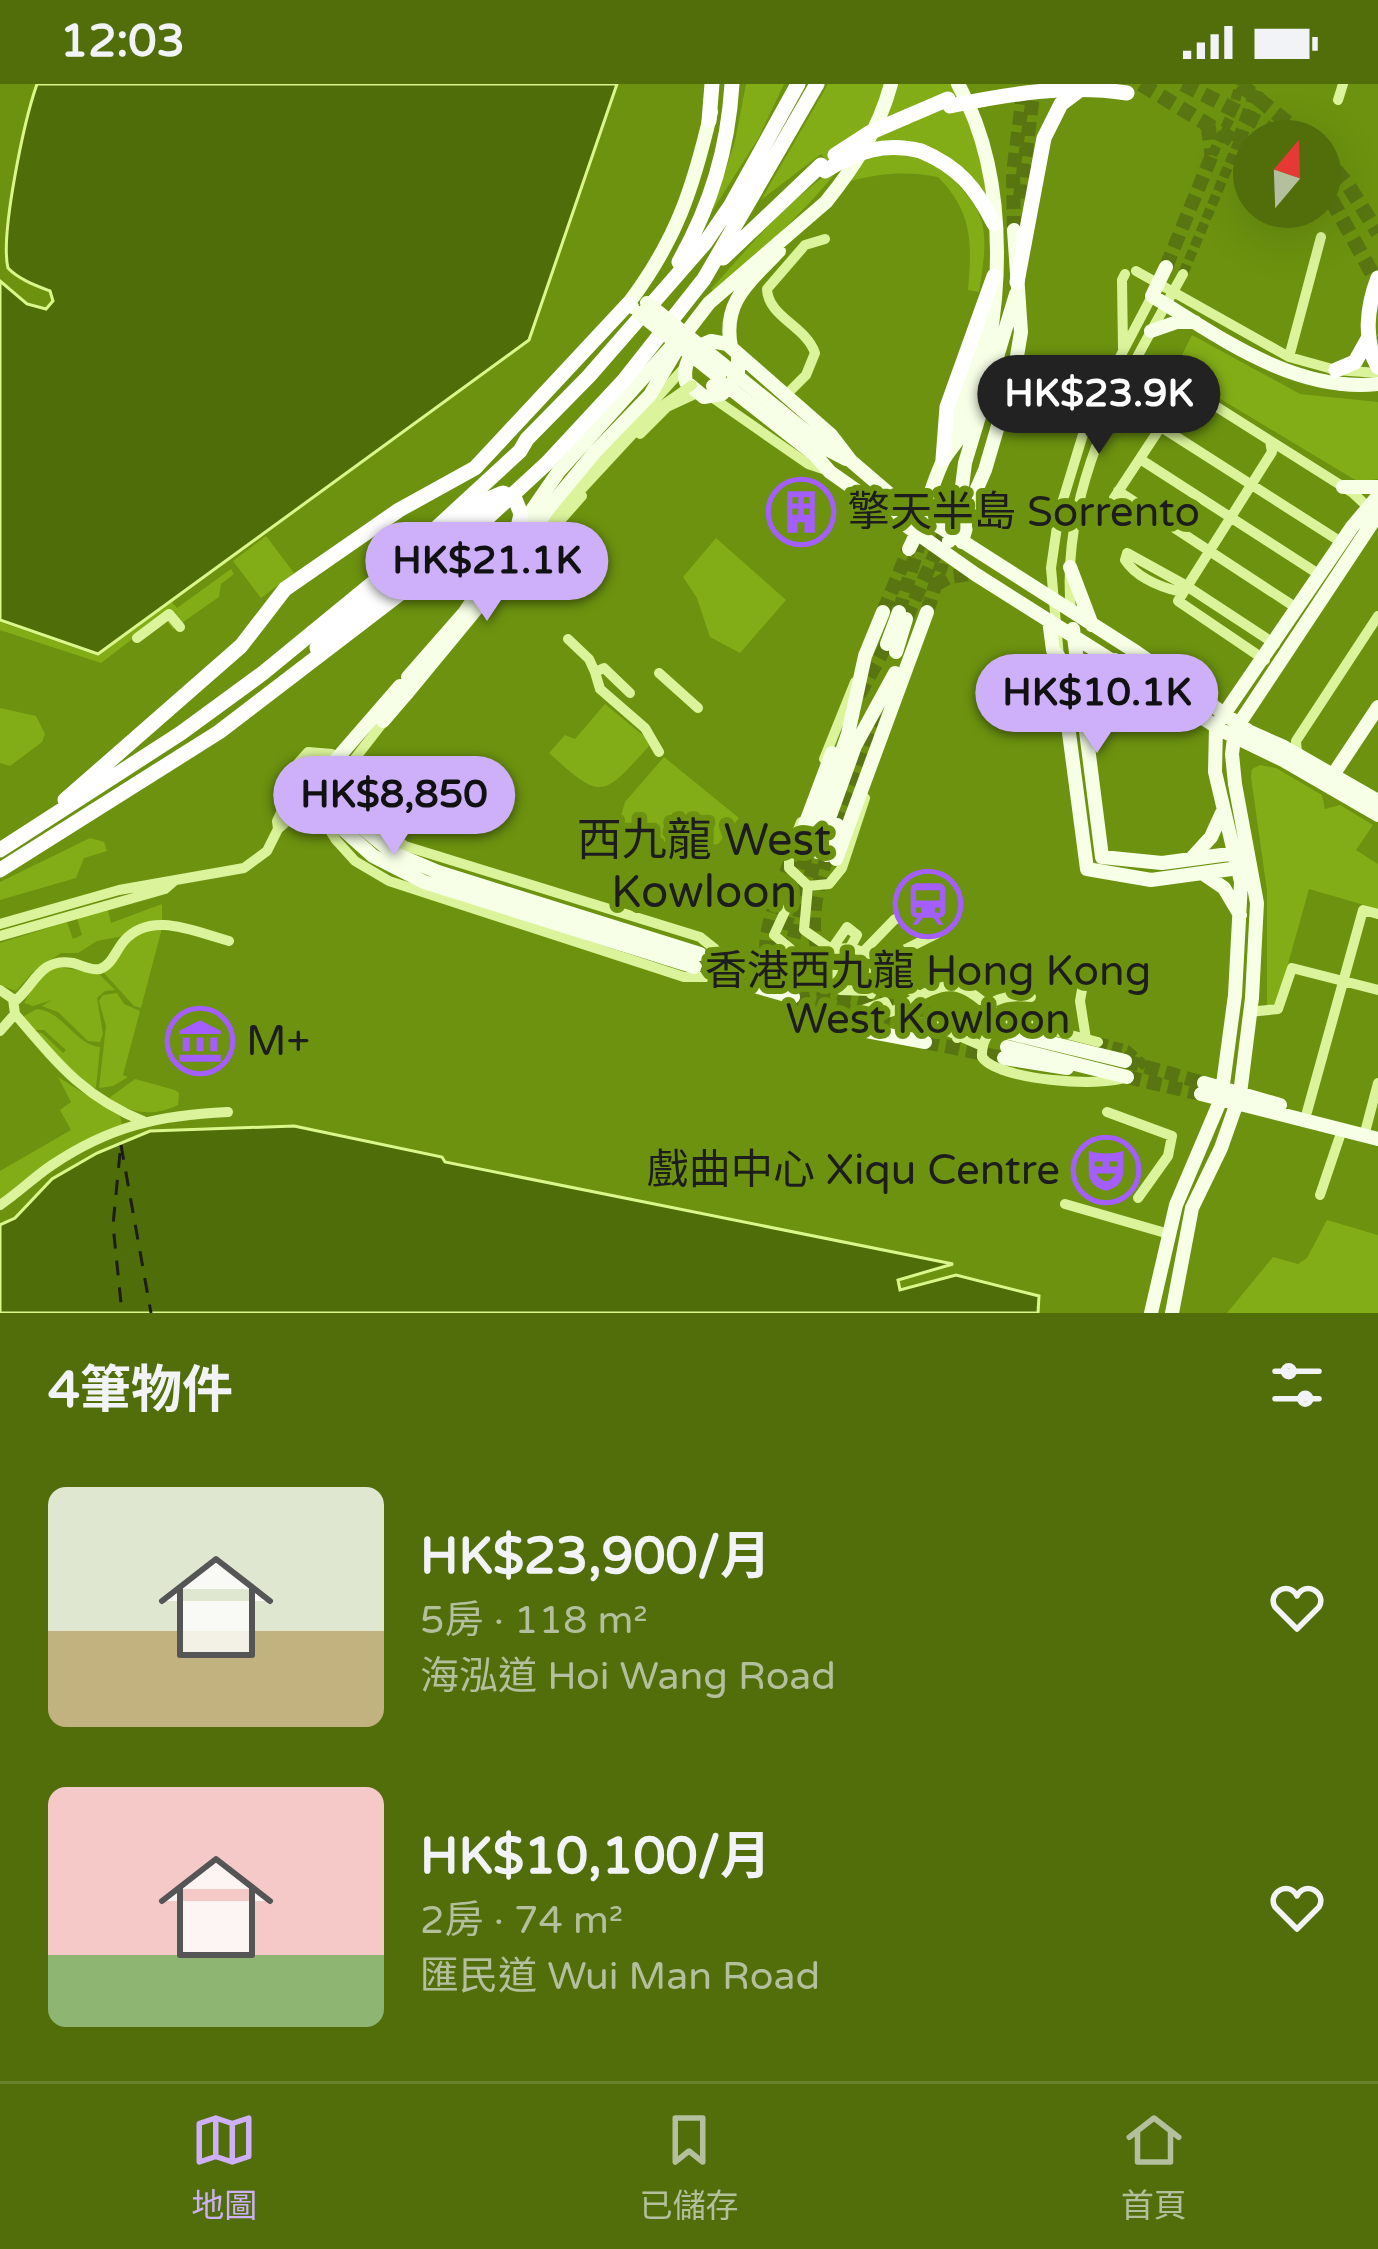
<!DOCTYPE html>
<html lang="zh-TW">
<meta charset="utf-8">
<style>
body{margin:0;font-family:"Varela Round","Noto Sans TC",sans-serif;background:#5b7619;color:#f1f3f6;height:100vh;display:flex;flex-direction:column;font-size:45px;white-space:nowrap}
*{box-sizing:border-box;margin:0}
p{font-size:39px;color:#b4c09d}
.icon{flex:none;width:66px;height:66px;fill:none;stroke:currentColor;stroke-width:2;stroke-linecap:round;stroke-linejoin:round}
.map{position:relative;height:1229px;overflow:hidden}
.drawer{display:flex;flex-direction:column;background:#516e0b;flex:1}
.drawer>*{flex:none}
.needle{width:78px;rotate:19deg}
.buttons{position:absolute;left:1233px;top:36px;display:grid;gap:24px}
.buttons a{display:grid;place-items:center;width:108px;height:108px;border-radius:50%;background:#516e0b;box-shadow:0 12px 48px #0002;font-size:60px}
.price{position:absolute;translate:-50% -102px;padding:0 27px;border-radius:42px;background:#ceb0fa;color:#111;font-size:39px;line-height:78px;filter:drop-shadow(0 3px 6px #0008)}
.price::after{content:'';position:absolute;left:50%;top:72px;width:36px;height:27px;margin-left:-18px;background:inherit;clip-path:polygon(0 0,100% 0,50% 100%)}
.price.on{background:#222;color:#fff}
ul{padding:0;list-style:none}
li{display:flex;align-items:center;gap:36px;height:300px;padding:0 48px}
li span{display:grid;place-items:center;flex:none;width:336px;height:240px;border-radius:18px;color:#555}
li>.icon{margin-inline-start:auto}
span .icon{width:144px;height:144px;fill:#fffc;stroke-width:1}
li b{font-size:51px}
h2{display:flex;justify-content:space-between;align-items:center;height:144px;padding:0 48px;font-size:51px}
.status{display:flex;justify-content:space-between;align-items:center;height:84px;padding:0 60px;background:#516e0b;direction:ltr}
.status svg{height:33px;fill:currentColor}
.menu{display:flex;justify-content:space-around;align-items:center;height:168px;border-top:3px solid #67812c;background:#516e0b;font-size:33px;color:#b4c09d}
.menu a{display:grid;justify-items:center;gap:6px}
.menu .on{color:#ceb0fa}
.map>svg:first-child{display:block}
.green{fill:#83ad17}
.water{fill:#4f6e09;stroke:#dbf78c;stroke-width:3}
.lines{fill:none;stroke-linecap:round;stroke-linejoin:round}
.ferry{stroke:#1c1d18;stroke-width:3;stroke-dasharray:15 12;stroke-linecap:butt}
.minor-tunnel{stroke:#587512;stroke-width:10;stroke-dasharray:10 5;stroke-linecap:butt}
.major-tunnel{stroke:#587512;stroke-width:14;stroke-dasharray:14 7;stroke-linecap:butt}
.highway-tunnel{stroke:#587512;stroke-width:15;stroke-dasharray:15 8;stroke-linecap:butt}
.minor{stroke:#dbf49b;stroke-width:10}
.major{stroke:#f7ffe7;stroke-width:14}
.highway{stroke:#fff;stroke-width:15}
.minor-bridge{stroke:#dbf49b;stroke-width:10}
.major-bridge{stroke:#f7ffe7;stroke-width:14}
.highway-bridge{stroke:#fff;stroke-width:15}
.labels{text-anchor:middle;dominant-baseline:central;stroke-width:12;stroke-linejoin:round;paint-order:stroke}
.poi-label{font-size:42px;fill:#1d1d1d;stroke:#6c920f;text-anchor:start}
.neighbourhood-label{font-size:45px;fill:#1d1d1d;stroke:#6c920f}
</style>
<div class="status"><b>12:03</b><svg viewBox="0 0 49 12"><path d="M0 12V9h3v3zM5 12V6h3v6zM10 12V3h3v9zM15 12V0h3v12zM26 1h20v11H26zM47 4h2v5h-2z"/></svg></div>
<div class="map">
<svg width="1378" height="1229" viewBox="0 0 1378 1229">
<rect width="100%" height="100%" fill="#6c920f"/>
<path class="green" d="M 746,0 L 784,0 L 758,55 L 712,127 L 735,57 Z
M 828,0 L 886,0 C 856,89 781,144 718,210 L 711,205 L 782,126 L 833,85 L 821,70 L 761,116 Z
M 895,0 L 951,0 L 974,44 L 987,111 L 937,80 C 988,127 990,140 979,208 L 968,206 C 972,160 973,128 938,93 C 906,87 882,89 851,97 L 850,87 Z
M 1192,251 L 1300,310 L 1378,318 L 1378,395 L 1359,398 L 1352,394 L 1174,287 Z
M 266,452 L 294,489 L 261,514 L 233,477 Z
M 716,454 L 786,516 L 740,569 L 710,553 L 697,514 L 683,493 Z
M 231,485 L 234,490 L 221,500 L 219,513 L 173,545 L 166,536 L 135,553 L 101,579 L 0,546 L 0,538 L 98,572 L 172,518 L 177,524 Z
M 605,620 L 645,653 L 649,662 C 602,714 602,717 549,669 L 565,651 L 575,655 Z
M 0,624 L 36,632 L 45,650 L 42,658 L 10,682 L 0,679 Z
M 664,673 L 739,734 L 718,760 L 669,767 L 663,755 L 650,747 L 629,752 L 621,732 L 625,718 Z
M 1260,681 L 1276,684 L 1322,711 L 1325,725 L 1340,721 L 1373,741 L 1356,766 L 1378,780 L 1378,825 L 1309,805 L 1276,923 L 1267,923 L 1267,807 L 1251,693 L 1252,685 Z
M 90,754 L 104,758 L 107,767 L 84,774 L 76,794 L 0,816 L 0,798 Z
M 162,820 L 162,836 L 145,838 L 123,852 L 97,857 L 78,869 L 61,869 L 33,888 L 16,907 L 0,901 L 0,859 L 67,838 L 73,855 L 82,851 L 77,834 L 108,826 L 111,839 Z
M 162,844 L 141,924 L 134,922 L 103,888 L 137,850 Z
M 57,883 L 98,889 L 115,906 L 105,907 L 97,914 L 103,950 L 100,958 L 88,957 L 58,928 L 42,922 L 52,916 L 33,922 L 24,919 L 39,893 Z
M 117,909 L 124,920 L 140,927 L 123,991 L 128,993 L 113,1002 L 99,1004 L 106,942 L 99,917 L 103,911 Z
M 37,925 C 64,928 74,960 100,963 L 96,1004 L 85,1001 L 35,948 L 42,949 L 63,969 L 66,966 L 44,946 L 33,946 L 22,933 Z
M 58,993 L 120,1032 L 122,1040 L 0,1118 L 0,1087 L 71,1046 L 60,1026 L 71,1018 Z
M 135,995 L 175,1006 L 179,1009 L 178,1021 C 153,1033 132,1030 109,1014 Z
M 1327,1136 L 1378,1151 L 1378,1229 L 1227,1229 L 1273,1173 L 1298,1180 L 1307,1174 Z"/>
<path class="water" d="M 37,0 L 617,0 L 529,256 L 98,570 L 0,536 L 0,197 L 27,220 L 46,225 L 53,217 L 50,207 C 37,202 18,195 8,184 C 0,151 24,37 37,0 Z
M 294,1042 L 442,1073 L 445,1078 L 953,1180 L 898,1196 L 900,1206 L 956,1191 L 1039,1212 L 1038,1229 L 0,1229 L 0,1141 L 15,1134 L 52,1095 L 97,1069 L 150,1047 Z"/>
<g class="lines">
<path class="ferry" d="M 121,1061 L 151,1229
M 120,1069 L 113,1141 L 122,1229"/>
<path class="minor-tunnel" d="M 1212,71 L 1230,34 L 1240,0
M 1183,190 L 1238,59
M 1098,958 L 1127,966 L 1146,983"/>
<path class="major-tunnel" d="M 1238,59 L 1259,0
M 1020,114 L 1033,12
M 1014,146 L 1013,89 L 1023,11
M 1166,183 L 1212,71
M 935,501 L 949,493 L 970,490
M 883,528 L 909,465
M 899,528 L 923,446
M 927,528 L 942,479
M 906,535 L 949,439
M 859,611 L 887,560
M 837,741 L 877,630
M 827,772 C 813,818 803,861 837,900
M 791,776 C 754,870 745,913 856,945
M 778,866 L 808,765
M 704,872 L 751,887
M 788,874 L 817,768
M 695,883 L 751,901
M 797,900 L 999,947
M 795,914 L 914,941
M 925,958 L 1004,974
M 1125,977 L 1204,999
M 1127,993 L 1201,1010"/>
<path class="highway-tunnel" d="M 1141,0 L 1238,59
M 1183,0 L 1260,39 L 1285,57
M 1240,0 L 1310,57
M 1208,41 L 1212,71
M 1320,68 L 1348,101 L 1378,149
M 1320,95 L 1378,200"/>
<path class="minor" d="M 1338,16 L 1343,0
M 1136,187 L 1289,273 L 1336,286 L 1378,289
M 1123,265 L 1122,196 L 1125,190
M 1289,273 L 1321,153
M 786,311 L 806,291 L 815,269 C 806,242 768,233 767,205 L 805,161 L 825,155
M 713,314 L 808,380 L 826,386
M 1161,343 L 1341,458
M 640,350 L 667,323 L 695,310
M 1140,375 L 1320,491
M 1118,407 L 1298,525
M 1114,414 L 1181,312 L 1190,306 L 1353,409 L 1371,426
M 558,423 L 684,284
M 1127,469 L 1185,501 L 1275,560
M 1127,469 L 1125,476 C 1137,494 1160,503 1181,508
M 507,497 L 582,412
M 1071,527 C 1059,402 1125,294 1183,190
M 137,554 L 169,530 L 180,543
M 1059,573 L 1051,484 L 1059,429 L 1088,334 L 1152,212
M 1265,576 L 1178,517 L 1272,368 L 1270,357
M 659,589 L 698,624
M 1297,670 L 1296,657 L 1378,532
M 824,675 L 855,598
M 346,686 L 388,632
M 315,722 L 336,756 L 355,777 L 389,797 L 684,893 L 706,893 L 717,881 L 715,865 L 700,853 L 405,762 L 377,743 L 350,716 L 343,680 L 332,670 L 308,668 L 292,686 L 294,709 L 311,721 L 331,720 L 345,705
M 801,738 L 789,770 L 789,784 L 808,802 L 829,800 L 842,784 L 865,714
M 278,745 L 277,737 L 292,705
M 808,802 L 804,846 L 831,865 L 851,864 L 876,872 L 890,881 L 896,896 L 919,912
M 786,825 L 774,851 L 840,906 L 870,907 L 896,896
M 0,840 L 119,806 L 244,784 L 267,767 L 278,745 L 307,720
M 0,852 L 165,805 L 173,798
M 863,868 L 894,836 L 943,809 L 951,828 L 936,850 L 898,869 L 890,881
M 817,886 L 847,843 L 857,851 L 831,899
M 1083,900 L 1080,917 L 1086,955
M 0,906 L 13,915 L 15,930 C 57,979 83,1013 145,1038
M 871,910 L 876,872
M 15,917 C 35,901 40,873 73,879 C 82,881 90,887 100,885 C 112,881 116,866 124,857 C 151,826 195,848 229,857
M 898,925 C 950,892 959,894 1003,936
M 860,927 L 885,918 L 890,928 L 898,925 L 901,933 L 936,942 L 982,962
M 1249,928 L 1278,925 L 1292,884 L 1378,906
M 0,947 L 15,930
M 957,954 C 983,926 990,908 1031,913
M 1098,958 L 1008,935 C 992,940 981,956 982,973 C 997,996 1101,1004 1127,993
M 1107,1028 L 1172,1052 L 1168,1072 L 1138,1114
M 1307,1028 L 1363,826 L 1378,830
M 1364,1052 L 1378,999
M 1320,1111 L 1342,1046
M 1065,1120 L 1169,1150
M 0,1121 C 18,1109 34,1093 52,1081 C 110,1042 160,1031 228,1028"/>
<path class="major" d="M 1166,183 L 1152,212 C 1220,253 1294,309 1378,300
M 632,223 L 628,220 C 676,157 693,105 711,28
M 1151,247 L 1177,238 L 1195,238
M 731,263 C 722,217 750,198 779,167
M 738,272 L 738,291 L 722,310 L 704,313 L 686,298 C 682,279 693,263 711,257 L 727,260 L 831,351 L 851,377 L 893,413 L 1136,568 L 1250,648 L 1284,663 L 1378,717
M 694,273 L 719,293
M 731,305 L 815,371 L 830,388 L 975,490 L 1225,648 L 1283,676 L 1378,731
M 778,325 L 827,365 L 846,375
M 952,348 L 988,227
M 594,369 L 650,311 L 689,245 L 709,219 L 826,118 C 855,82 879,45 891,0
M 1343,403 L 1378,403
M 959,426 L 965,379 L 1016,210
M 521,442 L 559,387 L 672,262
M 949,457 L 959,426 L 975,409 L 985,386 L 1015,284 L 1021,248 L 1014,146
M 962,458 L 975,411
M 909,465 C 924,437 929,407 942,379 C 948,365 961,356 967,341 C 1005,239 1012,96 958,0
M 1070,483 L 1092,541
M 1049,536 L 1053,566 L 1059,573 L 1087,785 L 1151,796 L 1246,783
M 1073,545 L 1102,773 L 1162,779 L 1244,768
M 887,560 L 899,528
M 896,568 L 906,535
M 1079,594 L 1093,582 L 1115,576
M 407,609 L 510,484
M308 698a13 13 0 1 1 26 0a13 13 0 1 1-26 0Z
M 1333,691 L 1378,623
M 345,747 L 373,772 L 424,798 L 695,883
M 802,749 L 832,669
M 808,765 L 848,650 L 865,572 L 883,528
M 817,768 L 855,662 L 895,589
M 393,769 L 438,788 L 700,870
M 827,771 L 837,741
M 836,775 L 927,528
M 1191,775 L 1211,753 L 1222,729
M 1205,791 L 1224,804 L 1240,831
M 751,887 L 797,900
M 770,893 L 777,871
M 751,901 L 793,913
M 778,905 L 786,878
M 856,945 L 925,958
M 1010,949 L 1125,977
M 1007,963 L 1127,993
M 1004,974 L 1067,984
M 1204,999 L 1280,1021
M 1201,1010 L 1378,1055
M 1151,1229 L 1176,1121 L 1221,1015 L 1235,911 L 1241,798 L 1215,688 L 1216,642 L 1352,443 L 1378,412
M 1172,1229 L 1192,1124 L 1221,1064 L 1240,1010 L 1252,914 L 1257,819 L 1235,700 L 1232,670 L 1235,646 L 1378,430"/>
<path class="highway" d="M 906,33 L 948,15
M 709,37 L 712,0
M 921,67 C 959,83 976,104 994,140
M 723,174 L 821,81
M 679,178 C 711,121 728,65 732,0
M 1378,194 C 1367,222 1363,257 1378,283
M 1017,198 L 1044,54 L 1061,20 L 1085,2
M 1336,286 L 1355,278 L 1369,253
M 943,375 L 947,323 L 994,192
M 317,564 L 486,416
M 65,716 L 241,562 L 285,505 L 399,426 L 475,384 L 628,220
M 0,766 L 181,649 L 263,589 L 407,471 L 520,367 L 527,355 L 589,292 L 705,159 L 731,121 L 798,0
M 0,786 L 219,648 L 432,485 L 547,379 L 625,295 L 704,195 L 817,0"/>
<path class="minor-bridge" d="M 529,462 L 653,328 L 692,301
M 568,555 L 589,575 L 595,588 L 604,584 L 630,609
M 595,588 L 600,605 L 645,644 L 659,668"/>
<path class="major-bridge" d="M 647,219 L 778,325
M 639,229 L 694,273
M 713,302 L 731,305
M 510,484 L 547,426 L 594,369
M 408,593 L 465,528 L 516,452
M 383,637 L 407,609
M 323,685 L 334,678 L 400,602
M 332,705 L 353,736 L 393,769
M 317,711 L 345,747"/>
<path class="highway-bridge" d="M 950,22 C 1009,10 1067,0 1127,9
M 835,71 L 869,49 L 906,33
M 825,87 C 856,67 885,58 921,67
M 486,416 L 503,409 L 515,415 L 521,430 L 516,452"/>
</g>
<defs>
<g id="building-ring" transform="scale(3.45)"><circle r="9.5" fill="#6c920f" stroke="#a45dff" stroke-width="1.5"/><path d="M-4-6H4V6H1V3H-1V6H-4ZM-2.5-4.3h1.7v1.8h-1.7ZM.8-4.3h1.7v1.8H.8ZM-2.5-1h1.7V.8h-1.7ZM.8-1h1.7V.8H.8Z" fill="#a45dff"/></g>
<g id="station-ring" transform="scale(3.45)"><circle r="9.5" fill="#6c920f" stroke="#a45dff" stroke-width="1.5"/><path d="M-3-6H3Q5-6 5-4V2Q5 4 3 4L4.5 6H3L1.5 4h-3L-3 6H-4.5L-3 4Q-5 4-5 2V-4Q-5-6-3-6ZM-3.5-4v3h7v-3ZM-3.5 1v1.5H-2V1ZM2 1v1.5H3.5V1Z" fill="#a45dff"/></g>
<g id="museum-ring" transform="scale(3.45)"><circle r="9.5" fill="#6c920f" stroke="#a45dff" stroke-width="1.5"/><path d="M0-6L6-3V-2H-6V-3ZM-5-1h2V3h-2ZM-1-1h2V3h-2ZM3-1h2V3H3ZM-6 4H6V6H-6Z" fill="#a45dff"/></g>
<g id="theatre-ring" transform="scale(3.45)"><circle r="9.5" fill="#6c920f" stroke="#a45dff" stroke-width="1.5"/><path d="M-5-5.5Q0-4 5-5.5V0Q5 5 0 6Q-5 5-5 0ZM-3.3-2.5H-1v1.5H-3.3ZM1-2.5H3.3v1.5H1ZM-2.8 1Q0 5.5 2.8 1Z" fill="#a45dff"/></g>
</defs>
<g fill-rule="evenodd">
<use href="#building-ring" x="801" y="428"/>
<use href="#station-ring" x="928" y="820"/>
<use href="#museum-ring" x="200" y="957"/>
<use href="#theatre-ring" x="1106" y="1086"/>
</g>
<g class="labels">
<g class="poi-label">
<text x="848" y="428">擎天半島 Sorrento</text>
<text x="928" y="887" text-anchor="middle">香港西九龍 Hong Kong<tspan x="928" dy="48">West Kowloon</tspan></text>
<text x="246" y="957">M+</text>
<text x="1060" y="1086" text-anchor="end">戲曲中心 Xiqu Centre</text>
</g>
<g class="neighbourhood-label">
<text x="704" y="757">西九龍 West<tspan x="704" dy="52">Kowloon</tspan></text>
</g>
</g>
</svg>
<div class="buttons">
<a><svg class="needle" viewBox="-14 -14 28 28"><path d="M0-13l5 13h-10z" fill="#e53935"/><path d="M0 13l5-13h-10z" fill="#b4c09d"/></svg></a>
</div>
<b class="price on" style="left:1099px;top:373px">HK$23.9K</b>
<b class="price" style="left:487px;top:540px">HK$21.1K</b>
<b class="price" style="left:1097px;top:672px">HK$10.1K</b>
<b class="price" style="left:394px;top:774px">HK$8,850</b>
</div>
<section class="drawer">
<h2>4筆物件<svg class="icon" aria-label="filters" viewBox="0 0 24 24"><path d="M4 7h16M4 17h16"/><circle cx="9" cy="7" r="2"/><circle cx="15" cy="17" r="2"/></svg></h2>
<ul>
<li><span style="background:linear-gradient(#dfe7d0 60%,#c2b280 0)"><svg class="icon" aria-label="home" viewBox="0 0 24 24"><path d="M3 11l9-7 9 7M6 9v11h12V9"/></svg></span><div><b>HK$23,900/月</b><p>5房 · 118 m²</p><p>海泓道 Hoi Wang Road</p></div><svg class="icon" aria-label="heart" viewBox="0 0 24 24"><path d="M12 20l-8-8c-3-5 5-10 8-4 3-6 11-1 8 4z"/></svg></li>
<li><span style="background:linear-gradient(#f6c9c9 70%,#8fb573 0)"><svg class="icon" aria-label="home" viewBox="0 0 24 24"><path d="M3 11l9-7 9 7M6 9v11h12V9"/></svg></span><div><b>HK$10,100/月</b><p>2房 · 74 m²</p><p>匯民道 Wui Man Road</p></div><svg class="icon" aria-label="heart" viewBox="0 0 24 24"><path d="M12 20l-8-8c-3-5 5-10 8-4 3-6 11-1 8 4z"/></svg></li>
</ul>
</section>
<nav class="menu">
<a class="on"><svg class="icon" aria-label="map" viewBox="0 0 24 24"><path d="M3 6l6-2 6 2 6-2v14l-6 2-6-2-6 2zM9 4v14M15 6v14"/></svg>地圖</a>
<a><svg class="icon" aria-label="saved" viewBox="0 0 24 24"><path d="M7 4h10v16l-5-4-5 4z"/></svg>已儲存</a>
<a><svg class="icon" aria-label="home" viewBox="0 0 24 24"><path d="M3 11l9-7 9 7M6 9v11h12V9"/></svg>首頁</a>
</nav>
